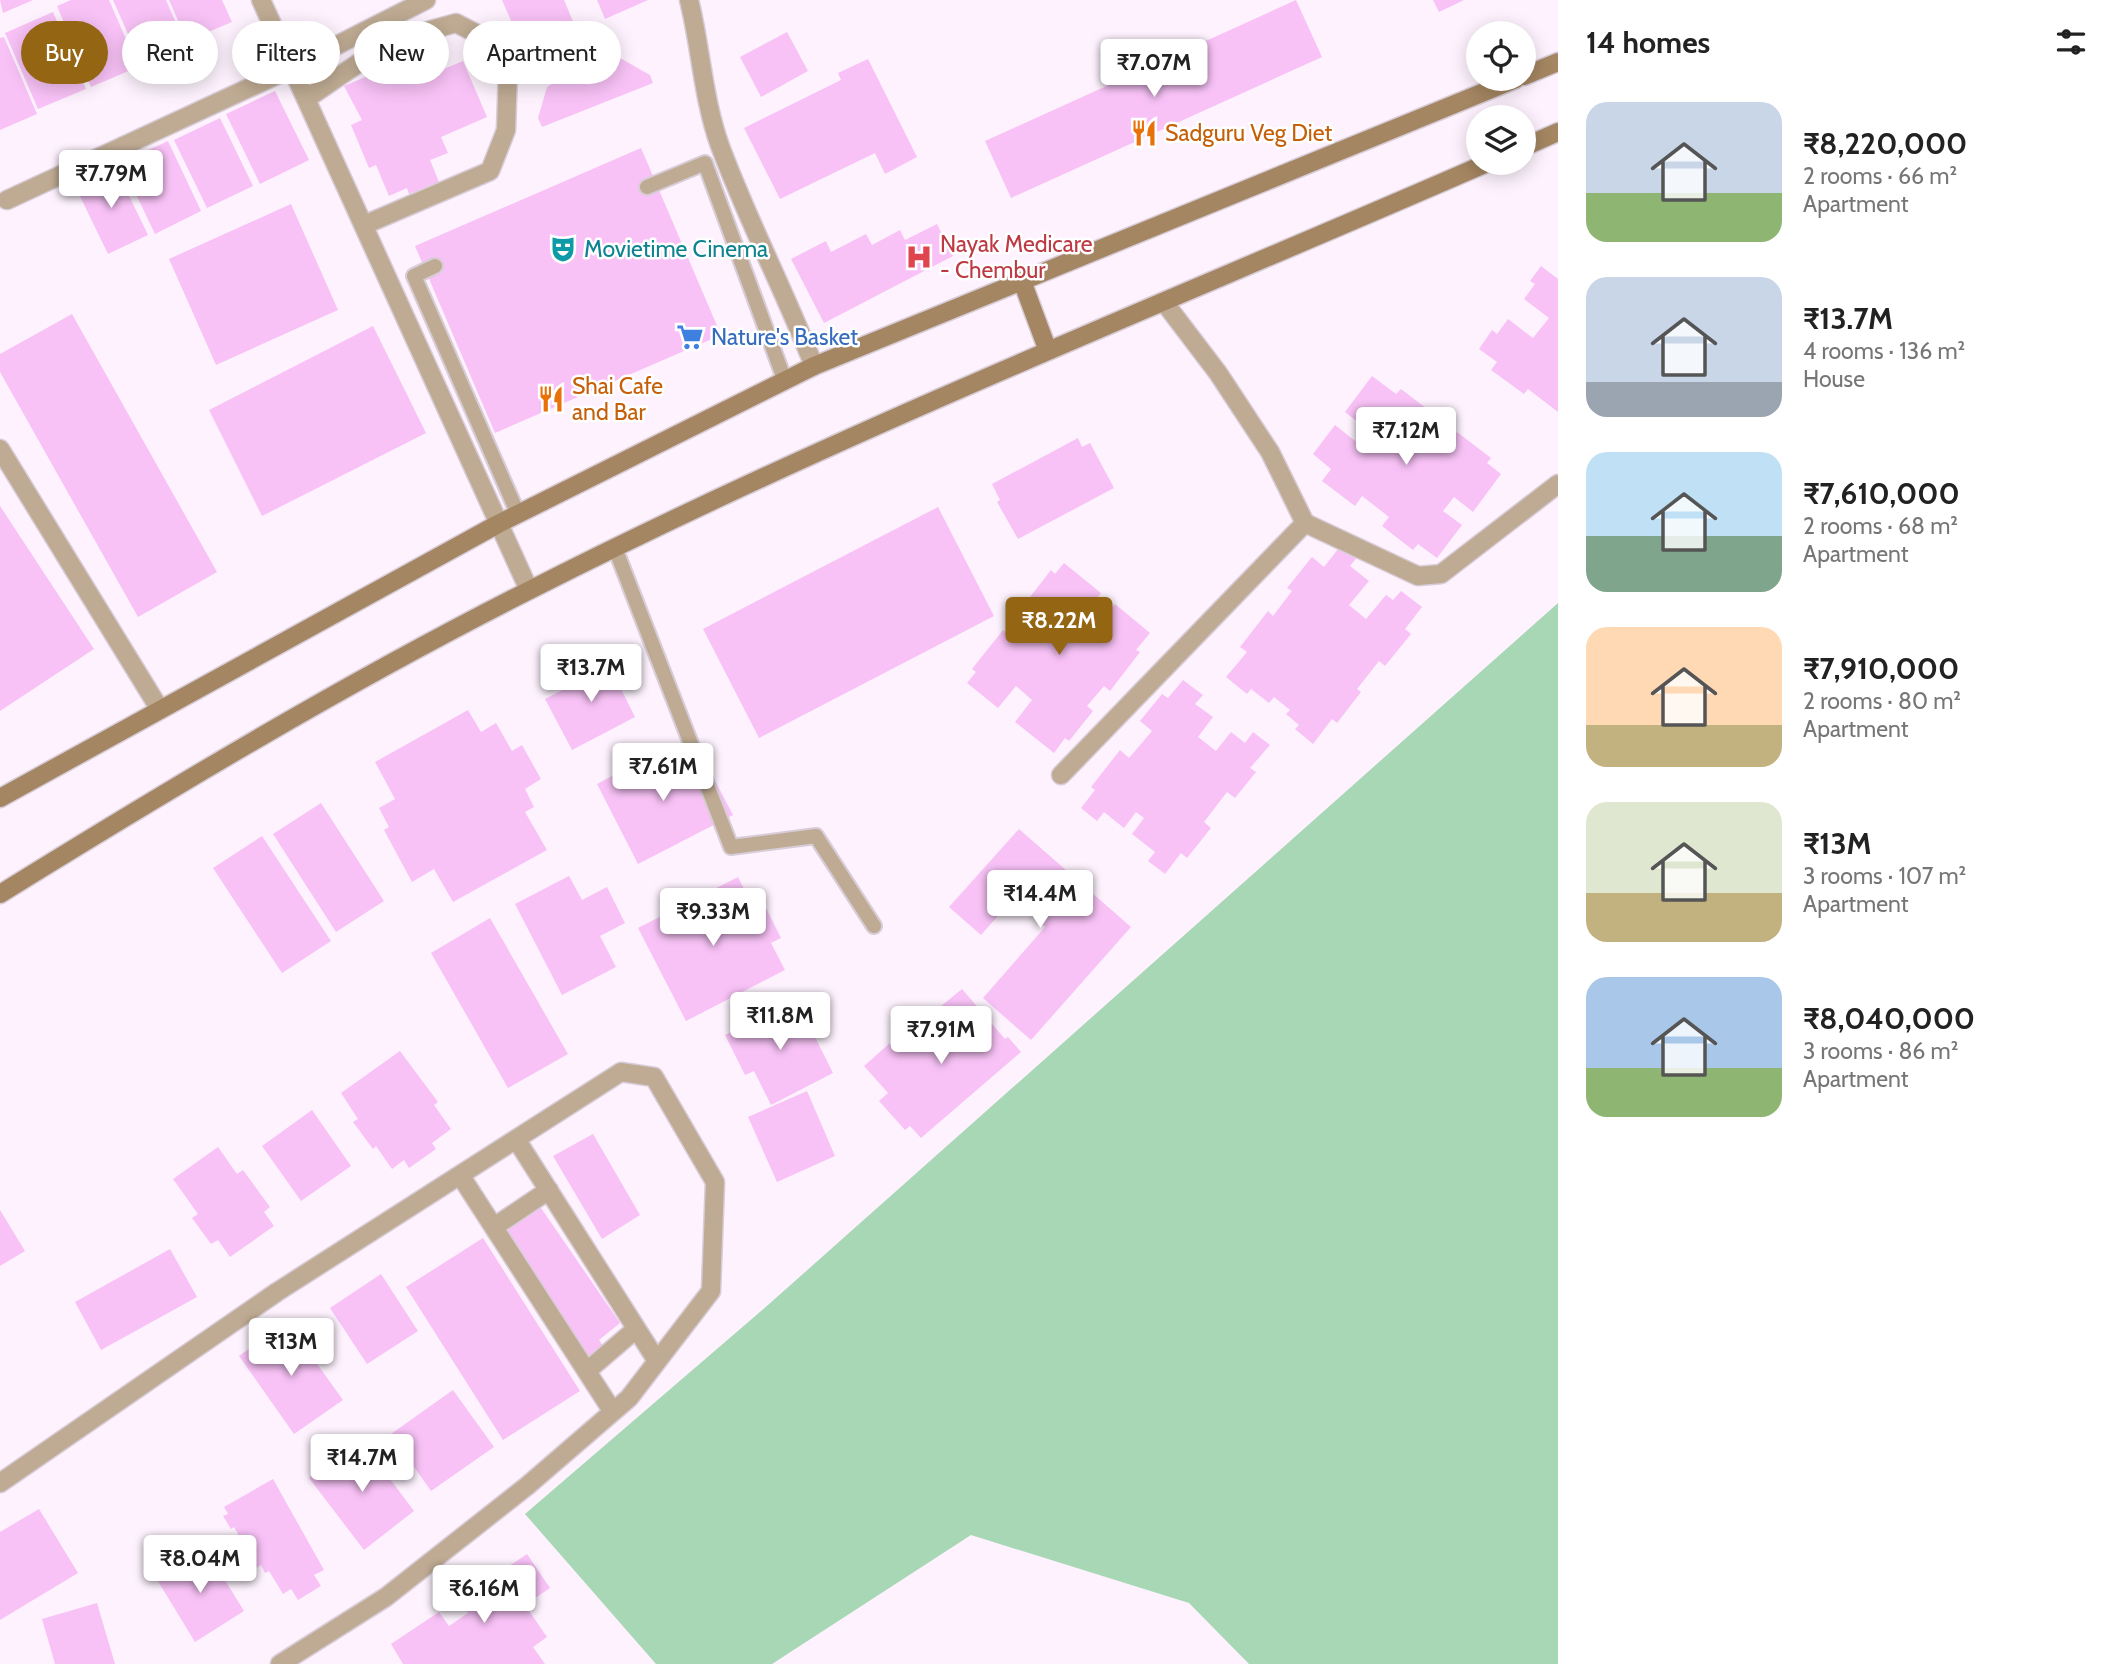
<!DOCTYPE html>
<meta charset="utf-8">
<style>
body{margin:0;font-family:Cabin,sans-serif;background:#f6f6f6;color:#222;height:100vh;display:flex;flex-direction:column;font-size:26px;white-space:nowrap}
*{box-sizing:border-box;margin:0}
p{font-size:23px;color:#767676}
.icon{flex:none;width:38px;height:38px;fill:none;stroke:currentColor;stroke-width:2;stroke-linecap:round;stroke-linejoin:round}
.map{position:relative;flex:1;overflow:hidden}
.panel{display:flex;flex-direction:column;background:#fff;width:560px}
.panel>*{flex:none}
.banner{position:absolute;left:21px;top:21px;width:665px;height:63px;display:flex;gap:14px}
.controls{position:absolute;left:1466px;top:21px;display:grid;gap:14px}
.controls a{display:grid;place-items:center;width:70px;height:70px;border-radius:50%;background:#fff;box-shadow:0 4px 18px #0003;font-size:35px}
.price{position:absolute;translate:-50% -60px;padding:0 16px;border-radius:7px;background:#fff;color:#222;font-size:23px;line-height:46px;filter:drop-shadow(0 2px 4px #0008)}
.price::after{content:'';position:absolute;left:50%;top:42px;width:21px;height:16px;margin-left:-10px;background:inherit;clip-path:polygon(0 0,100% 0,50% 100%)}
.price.active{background:#946513;color:#fff}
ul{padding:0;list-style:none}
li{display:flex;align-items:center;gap:21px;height:175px;padding:0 28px}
li span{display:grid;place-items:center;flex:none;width:196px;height:140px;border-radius:21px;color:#555}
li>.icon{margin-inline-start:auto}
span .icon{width:84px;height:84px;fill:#fffc;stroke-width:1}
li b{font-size:30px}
h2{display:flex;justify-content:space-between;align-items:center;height:84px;padding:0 28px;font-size:30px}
.chip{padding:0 24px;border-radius:32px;background:#fff;box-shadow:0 4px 18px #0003;font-size:24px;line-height:63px}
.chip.active{background:#946513;color:#fff}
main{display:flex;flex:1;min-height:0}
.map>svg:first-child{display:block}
.green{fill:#a8d7b5}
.building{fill:#f8c2f6}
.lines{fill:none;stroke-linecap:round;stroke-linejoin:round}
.service-casing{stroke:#d7ccd7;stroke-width:18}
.minor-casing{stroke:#d7ccd7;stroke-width:21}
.secondary-casing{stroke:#d7ccd7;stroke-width:21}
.service{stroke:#bfab93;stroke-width:14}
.minor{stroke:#bfab93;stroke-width:18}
.secondary{stroke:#a48662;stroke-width:18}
.labels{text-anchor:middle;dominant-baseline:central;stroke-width:5;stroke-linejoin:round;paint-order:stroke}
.food-label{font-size:23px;fill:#c56008;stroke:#fff;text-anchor:start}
.health-label{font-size:23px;fill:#be3a42;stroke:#fff;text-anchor:start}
.culture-label{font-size:23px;fill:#0d838f;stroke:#fff;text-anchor:start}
.shop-label{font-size:23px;fill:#366cbe;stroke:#fff;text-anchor:start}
</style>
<main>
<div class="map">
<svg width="1558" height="1664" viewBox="0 0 1558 1664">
<rect width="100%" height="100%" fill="#fdf2fd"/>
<path class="green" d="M 1558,603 L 1558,1664 L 1249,1664 L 1189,1603 L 971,1535 L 772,1664 L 656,1664 L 525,1514 L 768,1305 Z"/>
<path class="building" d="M 0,0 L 33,0 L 3,13 Z
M 71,0 L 109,0 L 138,67 L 91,87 L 57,6 Z
M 113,0 L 166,0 L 183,39 L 139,59 Z
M 169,0 L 222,0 L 232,22 L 187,41 Z
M 502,0 L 564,0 L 580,38 L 528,60 Z
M 597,0 L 648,0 L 605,19 Z
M 1296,0 L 1322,57 L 1011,198 L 985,141 Z
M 1433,0 L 1464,0 L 1439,12 Z
M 53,12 L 86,89 L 38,109 L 5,33 Z
M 787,32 L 808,71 L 761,97 L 740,57 Z
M 4,37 L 37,114 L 0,130 L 0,38 Z
M 602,58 L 620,58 L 650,75 L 653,83 L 542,127 L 538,118 L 547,87 L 582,65 Z
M 868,59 L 917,157 L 885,174 L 875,153 L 780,199 L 744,128 L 841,80 L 838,73 Z
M 463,61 L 487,117 L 441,137 L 448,153 L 430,160 L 439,182 L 409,194 L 407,188 L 389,196 L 376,165 L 369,168 L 351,125 L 362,120 L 344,86 L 394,65 L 404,81 L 437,66 L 439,71 Z
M 275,91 L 309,160 L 260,184 L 226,114 Z
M 220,118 L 253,186 L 207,208 L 174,140 Z
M 168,141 L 201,211 L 155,234 L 121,163 Z
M 641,148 L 721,335 L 495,433 L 415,246 Z
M 115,167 L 148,235 L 108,254 L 75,186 Z
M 291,204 L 338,310 L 216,365 L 169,259 Z
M 937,224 L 953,256 L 824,323 L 791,259 L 826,241 L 831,252 L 866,234 L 872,245 L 900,230 L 905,240 Z
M 1541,266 L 1558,279 L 1558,412 L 1528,389 L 1524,394 L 1491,370 L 1497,362 L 1479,349 L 1492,330 L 1497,334 L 1508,319 L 1533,338 L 1549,318 L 1524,299 L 1535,284 L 1530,281 Z
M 72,314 L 217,572 L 138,617 L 0,372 L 0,354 Z
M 373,326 L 426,433 L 262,516 L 209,410 Z
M 1372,376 L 1396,394 L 1401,389 L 1435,415 L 1428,425 L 1450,441 L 1457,432 L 1491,458 L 1487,463 L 1501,474 L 1473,512 L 1454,497 L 1443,511 L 1462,525 L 1437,558 L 1418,544 L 1413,550 L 1382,526 L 1389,517 L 1362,496 L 1355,506 L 1322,481 L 1331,469 L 1313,454 L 1335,425 L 1359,444 L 1369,431 L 1345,412 Z
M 1078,438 L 1082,447 L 1090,443 L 1114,488 L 1018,539 L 997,502 L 1000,500 L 992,484 Z
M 0,506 L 94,649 L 0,711 Z
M 938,507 L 994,616 L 759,738 L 703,629 Z
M 1342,544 L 1358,556 L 1350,566 L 1369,581 L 1349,605 L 1366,619 L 1386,595 L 1393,600 L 1401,591 L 1422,607 L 1405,629 L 1411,634 L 1385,666 L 1379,661 L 1357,689 L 1361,692 L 1337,723 L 1332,719 L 1313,744 L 1295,729 L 1299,725 L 1286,714 L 1290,710 L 1274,697 L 1269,703 L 1251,689 L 1247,694 L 1226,677 L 1247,652 L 1240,647 L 1268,611 L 1273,616 L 1292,591 L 1287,588 L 1312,557 L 1324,567 Z
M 1064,563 L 1101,593 L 1085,613 L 1099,624 L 1115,604 L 1150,633 L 1136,650 L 1140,652 L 1110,691 L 1104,686 L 1087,706 L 1093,711 L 1069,741 L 1065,738 L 1054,753 L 1015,722 L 1032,700 L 1016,686 L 998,708 L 967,683 L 976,672 L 972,669 L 1003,630 L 1010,636 L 1030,612 L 1023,606 L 1051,570 L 1055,574 Z
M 603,653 L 635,717 L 572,750 L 545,699 L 586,678 L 580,665 Z
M 1183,680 L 1203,695 L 1195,704 L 1213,717 L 1198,737 L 1216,751 L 1231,732 L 1245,743 L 1253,732 L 1270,745 L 1250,768 L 1256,772 L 1235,798 L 1227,792 L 1204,822 L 1211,828 L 1187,858 L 1181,853 L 1165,874 L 1148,861 L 1155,852 L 1132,834 L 1144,818 L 1136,812 L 1124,828 L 1104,812 L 1097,821 L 1081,808 L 1095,790 L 1091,787 L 1120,750 L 1129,758 L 1152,731 L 1140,721 L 1162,694 L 1168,698 Z
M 468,710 L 481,732 L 496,723 L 512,751 L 522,745 L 541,779 L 525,789 L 534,807 L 525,812 L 547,850 L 453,902 L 434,869 L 412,882 L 384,830 L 389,827 L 379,808 L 395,799 L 375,762 Z
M 673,744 L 691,778 L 709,769 L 733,815 L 638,864 L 597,784 Z
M 321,803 L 384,901 L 336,932 L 273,834 Z
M 1019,829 L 1131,927 L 1031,1040 L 983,998 L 1045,927 L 1013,899 L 981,935 L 949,907 Z
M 262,836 L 331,941 L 282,973 L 213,868 Z
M 569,876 L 582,900 L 607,887 L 625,923 L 600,936 L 616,967 L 562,995 L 515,904 Z
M 738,877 L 756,913 L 766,908 L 781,938 L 771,943 L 785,970 L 686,1021 L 638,928 Z
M 490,918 L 568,1054 L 508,1088 L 431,953 Z
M 962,989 L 1005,1039 L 1008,1037 L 1021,1052 L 921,1138 L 910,1126 L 905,1130 L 879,1101 L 888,1093 L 864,1066 L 890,1043 L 898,1053 L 945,1013 L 940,1007 Z
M 796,999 L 833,1073 L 771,1105 L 754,1071 L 745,1075 L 725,1035 Z
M 400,1051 L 438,1102 L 434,1105 L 451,1129 L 432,1143 L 436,1149 L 409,1168 L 404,1160 L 392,1169 L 376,1146 L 373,1149 L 353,1122 L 358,1119 L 341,1093 Z
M 807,1091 L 835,1156 L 777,1182 L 748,1117 Z
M 312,1110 L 351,1166 L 301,1201 L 262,1146 Z
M 593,1134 L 640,1215 L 602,1239 L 553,1156 Z
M 218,1147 L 237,1174 L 243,1170 L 270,1207 L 264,1212 L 274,1226 L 230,1257 L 218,1240 L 211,1244 L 192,1218 L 198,1214 L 173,1179 Z
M 539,1205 L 620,1323 L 599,1340 L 607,1352 L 589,1366 L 502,1227 Z
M 0,1210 L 25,1251 L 0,1266 Z
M 483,1238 L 580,1391 L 503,1440 L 406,1287 Z
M 170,1249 L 197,1297 L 101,1350 L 75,1302 Z
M 381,1274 L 418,1331 L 367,1364 L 330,1308 Z
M 287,1322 L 343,1400 L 294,1434 L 239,1356 Z
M 453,1390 L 494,1447 L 431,1491 L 391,1434 Z
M 360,1439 L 414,1511 L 364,1550 L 309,1478 Z
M 273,1479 L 324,1570 L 314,1575 L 321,1586 L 298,1600 L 291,1589 L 283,1594 L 269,1571 L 265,1573 L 261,1565 L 251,1571 L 235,1543 L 241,1539 L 234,1527 L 231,1529 L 223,1516 L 228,1514 L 224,1507 Z
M 39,1509 L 78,1573 L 0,1620 L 0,1532 Z
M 205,1548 L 244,1611 L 195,1642 L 156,1578 Z
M 527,1554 L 550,1588 L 525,1605 L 547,1637 L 533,1647 L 545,1664 L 403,1664 L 391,1644 L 439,1612 L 449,1626 L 468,1613 L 459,1600 Z
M 97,1603 L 115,1664 L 55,1664 L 42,1619 Z"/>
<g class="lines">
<g class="service-casing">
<path id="service" d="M 647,187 L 705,163 L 785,381
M 435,266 L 414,276 L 518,514
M 615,548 L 731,847 L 816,836 L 874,926"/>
</g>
<g class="minor-casing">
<path id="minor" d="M 261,0 L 529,590
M 689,0 C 701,48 703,99 720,146 C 748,221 785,292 814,366
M 306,99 L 391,41 L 456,23 L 493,42 L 508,71 L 506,130 L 490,171 L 364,225
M 7,200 L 292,68 L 426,0
M 0,449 L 159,708
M 1305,523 L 1418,576 L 1441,574 L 1558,484
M 1061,775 L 1305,523 L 1270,452 L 1218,373 L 1164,302
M 516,1139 L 657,1361
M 460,1175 L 613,1412
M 494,1227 L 549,1190
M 587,1371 L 636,1329
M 0,1483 L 277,1292 L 621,1072 L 654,1077 L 715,1182 L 711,1291 L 629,1398 L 527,1486 L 386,1597 L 280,1664"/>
</g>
<g class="secondary-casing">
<path id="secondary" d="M 1524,76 L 1558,62
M 1524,147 L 1558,132
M 1022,281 L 1048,351
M 0,798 L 498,524 L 814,366 L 1516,79
M 0,894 C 173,787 346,683 528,591 C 840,432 1166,303 1487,163"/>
</g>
<use href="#service" class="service"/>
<use href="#minor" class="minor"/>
<use href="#secondary" class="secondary"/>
</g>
<defs>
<g id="restaurant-bare" transform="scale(2.1)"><path d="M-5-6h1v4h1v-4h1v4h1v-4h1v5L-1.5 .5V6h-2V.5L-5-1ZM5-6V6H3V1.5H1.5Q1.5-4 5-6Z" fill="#e8710a" stroke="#fff" stroke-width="2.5" paint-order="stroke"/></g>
<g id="theatre-bare" transform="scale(2.1)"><path d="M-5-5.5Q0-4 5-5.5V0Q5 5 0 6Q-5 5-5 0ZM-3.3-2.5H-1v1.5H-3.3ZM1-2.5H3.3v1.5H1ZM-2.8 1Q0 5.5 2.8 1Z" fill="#0f9aa8" stroke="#fff" stroke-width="2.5" paint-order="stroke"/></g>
<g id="hospital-bare" transform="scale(2.1)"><path d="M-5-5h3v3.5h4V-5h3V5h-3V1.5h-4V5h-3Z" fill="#e0444e" stroke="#fff" stroke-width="2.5" paint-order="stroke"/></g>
<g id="supermarket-bare" transform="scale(2.1)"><path d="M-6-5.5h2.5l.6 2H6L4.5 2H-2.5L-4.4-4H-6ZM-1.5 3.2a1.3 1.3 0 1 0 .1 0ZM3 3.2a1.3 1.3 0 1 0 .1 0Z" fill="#3f7fe0" stroke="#fff" stroke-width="2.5" paint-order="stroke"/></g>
</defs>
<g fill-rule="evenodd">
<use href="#restaurant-bare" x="1144" y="133"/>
<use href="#theatre-bare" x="563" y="249"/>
<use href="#hospital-bare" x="919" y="257"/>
<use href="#supermarket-bare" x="690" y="337"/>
<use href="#restaurant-bare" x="551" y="399"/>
</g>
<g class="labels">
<g class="food-label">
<text x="1165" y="133">Sadguru Veg Diet</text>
<text x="572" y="386">Shai Cafe<tspan x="572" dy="26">and Bar</tspan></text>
</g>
<g class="health-label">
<text x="940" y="244">Nayak Medicare<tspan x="940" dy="26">- Chembur</tspan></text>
</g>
<g class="culture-label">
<text x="584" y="249">Movietime Cinema</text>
</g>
<g class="shop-label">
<text x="711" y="337">Nature's Basket</text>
</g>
</g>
</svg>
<div class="controls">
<a><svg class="icon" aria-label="locate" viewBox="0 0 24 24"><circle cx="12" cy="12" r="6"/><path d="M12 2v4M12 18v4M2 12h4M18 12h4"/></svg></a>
<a><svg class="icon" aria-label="layers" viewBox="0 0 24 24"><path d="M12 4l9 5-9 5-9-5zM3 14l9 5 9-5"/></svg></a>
</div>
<b class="price" style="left:1154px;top:99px">₹7.07M</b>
<b class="price" style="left:111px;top:210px">₹7.79M</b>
<b class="price" style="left:1406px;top:467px">₹7.12M</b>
<b class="price active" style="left:1059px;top:657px">₹8.22M</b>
<b class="price" style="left:591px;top:704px">₹13.7M</b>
<b class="price" style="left:663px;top:803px">₹7.61M</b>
<b class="price" style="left:1040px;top:930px">₹14.4M</b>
<b class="price" style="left:713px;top:948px">₹9.33M</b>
<b class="price" style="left:780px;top:1052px">₹11.8M</b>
<b class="price" style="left:941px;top:1066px">₹7.91M</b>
<b class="price" style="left:291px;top:1378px">₹13M</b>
<b class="price" style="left:362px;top:1494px">₹14.7M</b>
<b class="price" style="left:200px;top:1595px">₹8.04M</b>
<b class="price" style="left:484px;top:1625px">₹6.16M</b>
<div class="banner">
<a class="chip active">Buy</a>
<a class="chip">Rent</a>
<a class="chip">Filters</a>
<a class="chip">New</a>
<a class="chip">Apartment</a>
</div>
</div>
<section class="panel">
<h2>14 homes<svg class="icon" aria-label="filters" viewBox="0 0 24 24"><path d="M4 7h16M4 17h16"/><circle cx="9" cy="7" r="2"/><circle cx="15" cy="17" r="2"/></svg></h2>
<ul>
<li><span style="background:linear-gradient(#c9d6e8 65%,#8fb573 0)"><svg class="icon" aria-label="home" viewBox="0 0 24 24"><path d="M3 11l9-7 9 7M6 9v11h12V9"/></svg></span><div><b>₹8,220,000</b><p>2 rooms · 66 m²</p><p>Apartment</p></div></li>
<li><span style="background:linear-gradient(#c9d6e8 75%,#9aa5b1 0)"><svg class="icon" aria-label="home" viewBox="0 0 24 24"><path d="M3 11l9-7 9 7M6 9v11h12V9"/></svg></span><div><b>₹13.7M</b><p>4 rooms · 136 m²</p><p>House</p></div></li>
<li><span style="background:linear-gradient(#bfe0f5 60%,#7fa58c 0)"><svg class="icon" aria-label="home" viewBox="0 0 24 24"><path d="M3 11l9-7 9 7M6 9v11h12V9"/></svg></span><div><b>₹7,610,000</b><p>2 rooms · 68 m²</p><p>Apartment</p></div></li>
<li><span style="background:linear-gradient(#ffd9b3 70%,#c2b280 0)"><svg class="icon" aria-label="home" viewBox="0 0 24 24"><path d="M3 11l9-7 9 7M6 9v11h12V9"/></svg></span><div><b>₹7,910,000</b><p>2 rooms · 80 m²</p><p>Apartment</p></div></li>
<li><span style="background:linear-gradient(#dfe7d0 65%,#c2b280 0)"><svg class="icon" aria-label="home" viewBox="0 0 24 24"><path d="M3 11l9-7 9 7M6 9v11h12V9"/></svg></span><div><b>₹13M</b><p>3 rooms · 107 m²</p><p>Apartment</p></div></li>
<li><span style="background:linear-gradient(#a9c7e8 65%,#8fb573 0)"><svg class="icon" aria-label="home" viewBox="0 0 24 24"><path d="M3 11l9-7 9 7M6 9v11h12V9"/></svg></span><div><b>₹8,040,000</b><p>3 rooms · 86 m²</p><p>Apartment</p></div></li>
</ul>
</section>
</main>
